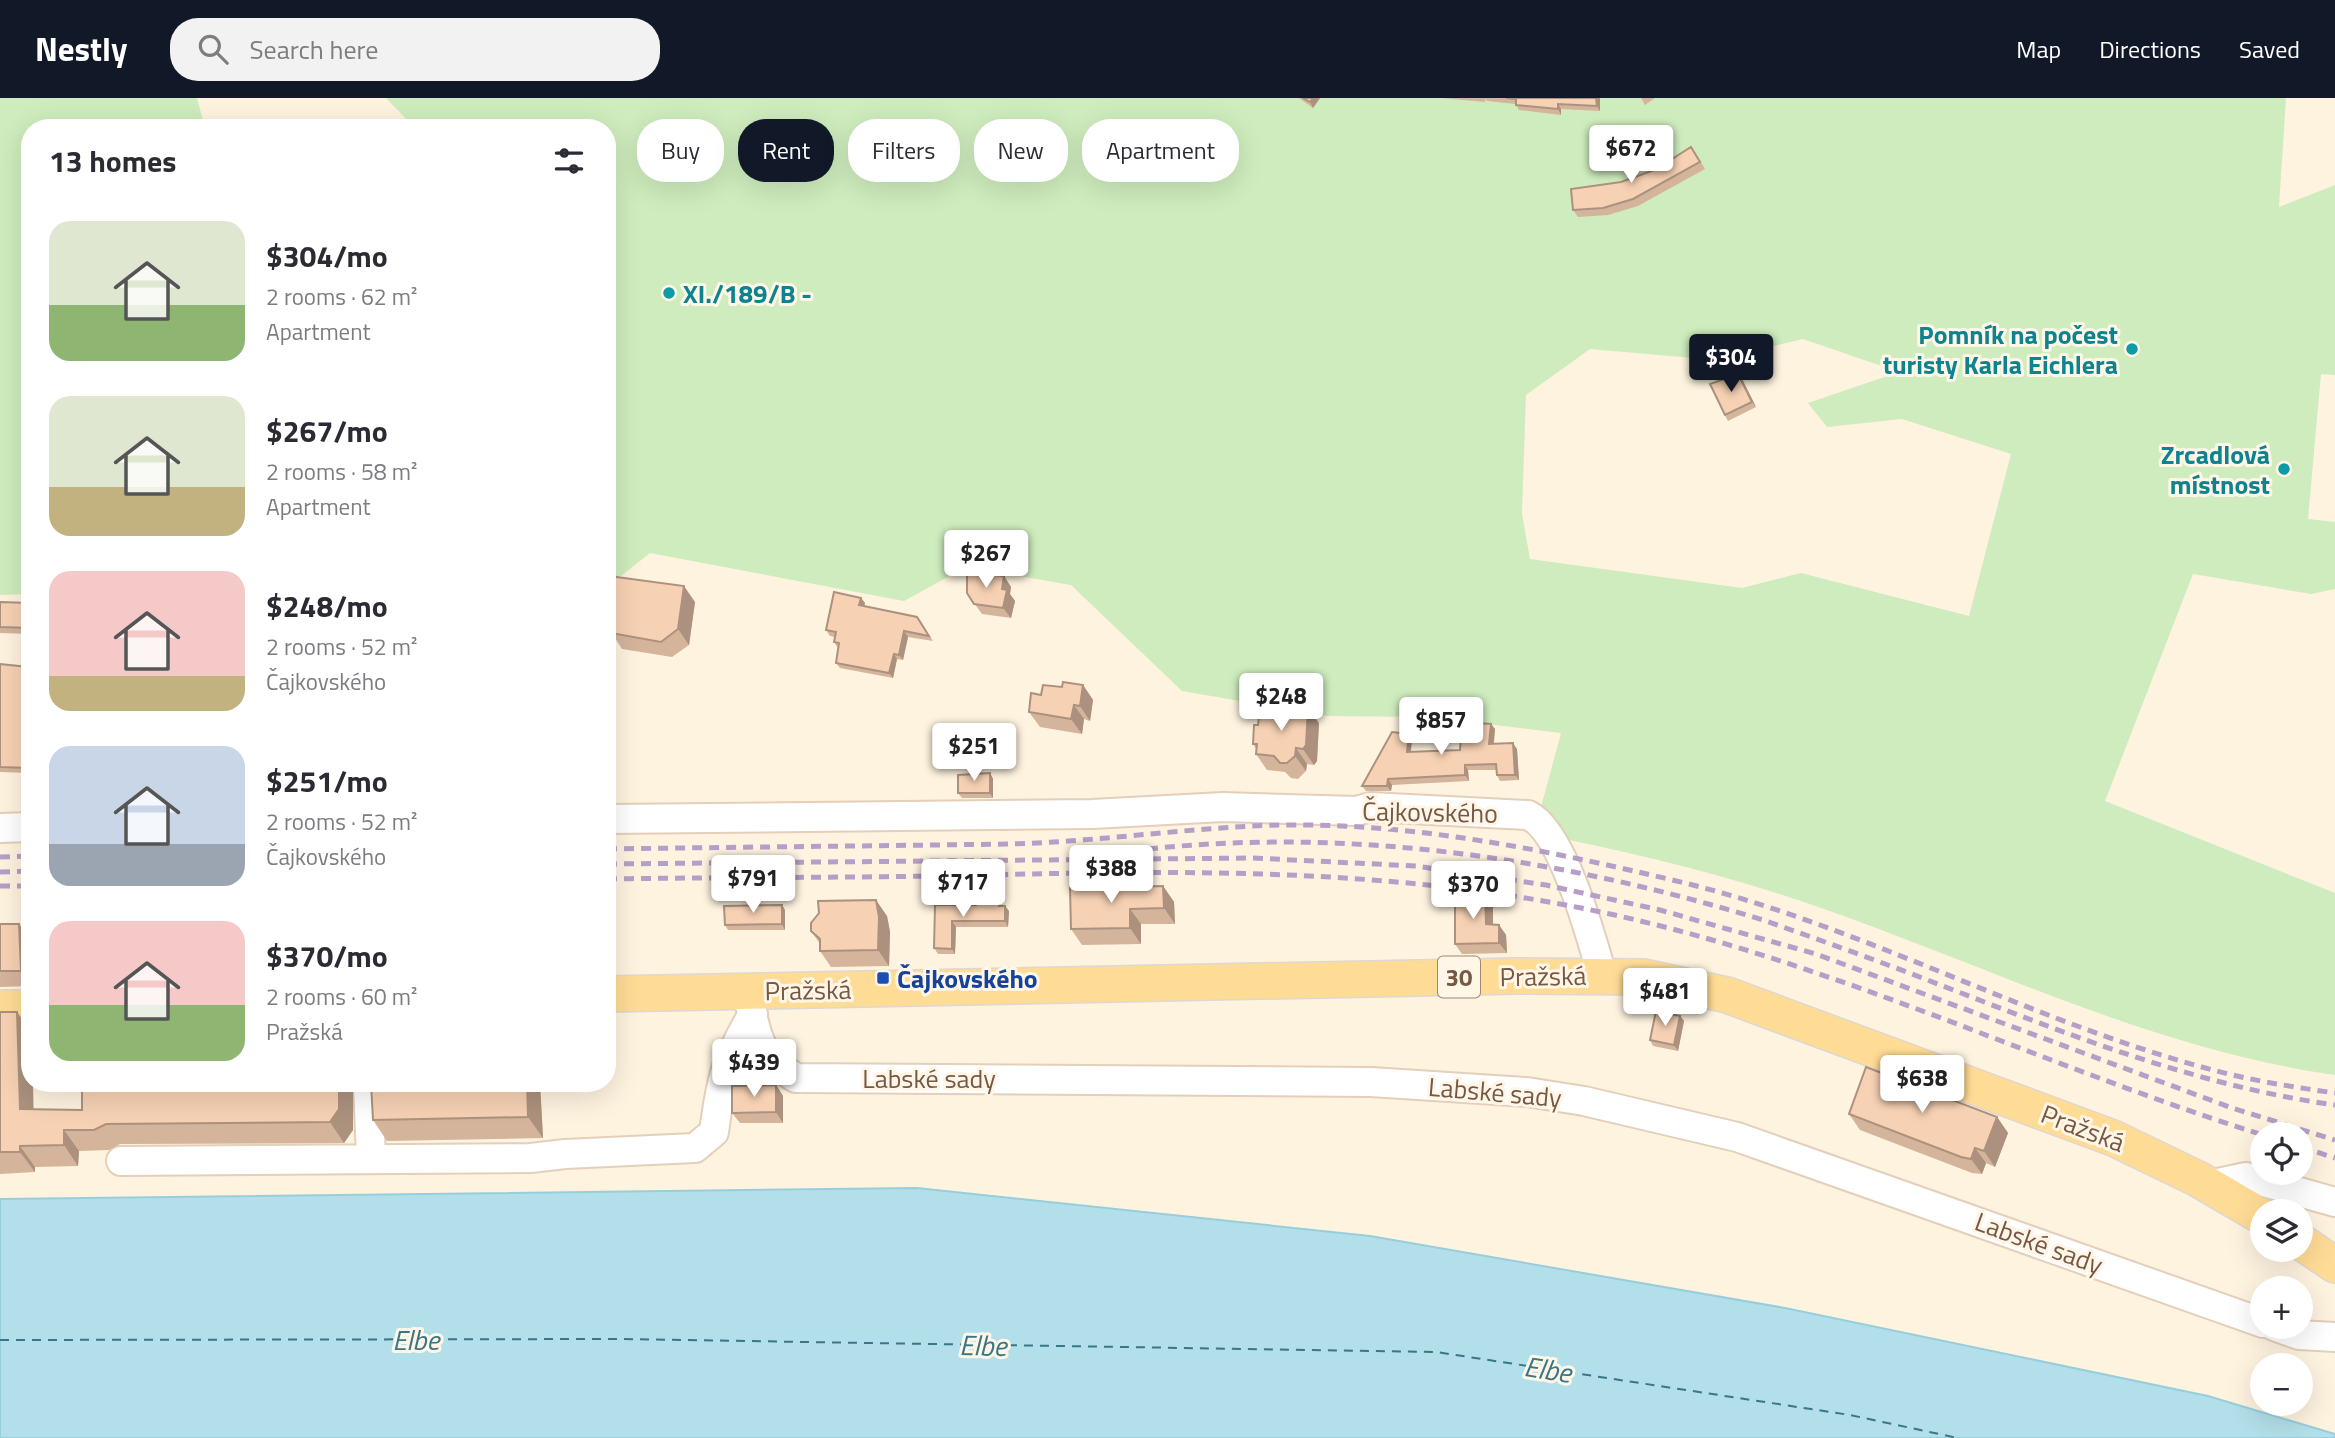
<!DOCTYPE html>
<meta charset="utf-8">
<style>
body{margin:0;font-family:"Titillium Web",sans-serif;background:#f2f2f3;color:#2b2b33;height:100vh;display:flex;flex-direction:column;font-size:26px;white-space:nowrap}
*{box-sizing:border-box;margin:0}
p{font-size:23px;color:#7c7c81}
.icon{flex:none;width:38px;height:38px;fill:none;stroke:currentColor;stroke-width:2;stroke-linecap:round;stroke-linejoin:round}
.map{position:relative;flex:1;overflow:hidden}
.panel{position:absolute;left:21px;top:21px;width:595px;height:973px;display:flex;flex-direction:column;background:#fff;border-radius:28px;box-shadow:0 7px 28px #0002}
.panel>*{flex:none}
.hud{position:absolute;left:637px;top:21px;width:665px;height:63px;display:flex;gap:14px}
.controls{position:absolute;left:2250px;top:1024px;display:grid;gap:14px}
.controls a{display:grid;place-items:center;width:63px;height:63px;border-radius:50%;background:#fff;box-shadow:0 7px 28px #0002;font-size:35px}
.price{position:absolute;translate:-50% -60px;padding:0 16px;border-radius:7px;background:#fff;color:#222;font-size:23px;line-height:46px;filter:drop-shadow(0 2px 4px #0008)}
.price::after{content:'';position:absolute;left:50%;top:42px;width:21px;height:16px;margin-left:-10px;background:inherit;clip-path:polygon(0 0,100% 0,50% 100%)}
.price.selected{background:#111827;color:#fff}
ul{padding:0;list-style:none}
li{display:flex;align-items:center;gap:21px;height:175px;padding:0 28px}
li span{display:grid;place-items:center;flex:none;width:196px;height:140px;border-radius:21px;color:#555}
li>.icon{margin-inline-start:auto}
span .icon{width:84px;height:84px;fill:#fffc;stroke-width:1}
li b{font-size:30px}
h2{display:flex;justify-content:space-between;align-items:center;height:84px;padding:0 28px;font-size:30px}
.tag{padding:0 24px;border-radius:28px;background:#fff;box-shadow:0 7px 28px #0002;font-size:24px;line-height:63px}
.tag.selected{background:#111827;color:#fff}
header{display:flex;align-items:center;gap:42px;box-sizing:border-box;height:98px;padding:0 35px;background:#111827;color:#fff}
header strong{font-size:33px}
nav{display:flex;gap:38px;margin-inline-start:auto;font-size:24px}
.search{width:490px;height:63px;background:#f2f2f3;display:flex;align-items:center;gap:18px;box-sizing:border-box;padding:0 24px;border-radius:28px;color:#7c7c81;font-size:26px}
.map>svg:first-child{display:block}
.green{fill:#ceecbd;fill-rule:evenodd}
.water{fill:#b2dfe9;stroke:#98cedc;stroke-width:2}
.lines{fill:none;stroke-linecap:round;stroke-linejoin:round}
.ferry{stroke:#3a7685;stroke-width:2;stroke-dasharray:9 7;stroke-linecap:butt}
.minor-casing{stroke:#e3cfba;stroke-width:32}
.major-casing{stroke:#ded7d2;stroke-width:38}
.minor{stroke:#fff;stroke-width:28}
.major{stroke:#ffdc95;stroke-width:35}
.rail{stroke:#b69ec8;stroke-width:5;stroke-dasharray:10 7;stroke-linecap:butt}
.wall{fill:#d4b49b}
.shaded-wall{fill:#ac927e}
.building{fill:#f6d1b4;stroke:#ac927e;stroke-width:2}
.culture-dot{fill:#0f9aa8;stroke:#fff6e7;stroke-width:2.5}
.transit-dot{fill:#1a4fb4;stroke:#fff6e7;stroke-width:2.5}
.labels{text-anchor:middle;dominant-baseline:central;stroke-width:6;stroke-linejoin:round;paint-order:stroke}
.shield{fill:#fff6e7;stroke:#9f8776;stroke-width:2}
.shield-label{font-size:24px;font-weight:bold;fill:#765845}
.culture-label{font-size:26px;font-weight:bold;fill:#0d838f;stroke:#fff6e7;text-anchor:end}
.street-label{font-size:26px;fill:#765845;stroke:#fff6e7}
.transit-label{font-size:26px;font-weight:bold;fill:#164399;stroke:#fff6e7;text-anchor:start}
.water-label{font-size:28px;font-style:italic;fill:#3a7685;stroke:#fff6e7}
</style>
<header>
<strong>Nestly</strong>
<div class="search"><svg class="icon" aria-label="search" viewBox="0 0 24 24"><circle cx="10" cy="10" r="6"/><path d="M15 15l6 6"/></svg>Search here</div>
<nav><a>Map</a><a>Directions</a><a>Saved</a></nav>
</header>
<div class="map">
<svg width="2335" height="1340" viewBox="0 0 2335 1340">
<rect width="100%" height="100%" fill="#fef3df"/>
<path class="green" d="M 0,0 L 197,0 L 205,30 L 30,30 L 30,496 L 0,497 Z
M 386,0 L 2286,0 L 2279,109 L 2335,87 L 2335,277 L 2321,276 L 2308,421 L 2335,424 L 2335,491 L 2311,496 L 2193,476 L 2105,703 L 2335,795 L 2335,977 C 2153,951 1993,870 1821,810 C 1727,777 1632,754 1534,735 L 1561,635 L 1428,619 L 1327,618 L 1182,593 L 1071,487 L 966,469 L 904,503 L 650,455 L 607,489 L 607,30 L 415,30 ZM 1803,241 L 1899,274 L 1808,305 L 1827,329 L 1902,321 L 2011,356 L 1969,518 L 1801,475 L 1742,490 L 1530,461 L 1522,416 L 1526,297 L 1590,251 L 1716,262 Z"/>
<path class="water" d="M 917,1090 L 1370,1138 L 1785,1210 L 2208,1298 L 2335,1336 L 2335,1340 L 0,1340 L 0,1101 Z"/>
<g class="lines">
<path class="ferry" d="M 0,1242 L 619,1241 L 1436,1254 L 1850,1317 L 1958,1340"/>
<g class="minor-casing">
<path id="minor" d="M 607,721 L 1092,716 L 1223,709 L 1356,713 L 1371,709 L 1528,717 C 1562,732 1592,841 1602,877
M 0,730 L 30,729
M 747,893 C 757,936 755,955 796,980 L 1371,984 L 1527,994 L 1584,1003 L 1737,1039 L 2263,1225
M 368,985 L 371,1061
M 121,1063 L 531,1060 L 565,1056 L 695,1050 L 714,1034 C 721,981 725,963 753,916
M 2209,1087 L 2246,1079 L 2335,1104
M 2274,1228 L 2299,1237 L 2335,1239"/>
</g>
<g class="major-casing">
<path id="major" d="M 607,896 L 1518,878 L 1644,879 L 1727,897 L 2113,1040 L 2198,1081 L 2263,1119
M 0,910 L 30,910
M 2301,1144 L 2335,1167"/>
</g>
<use href="#minor" class="minor"/>
<use href="#major" class="major"/>
<path class="rail" d="M 607,751 C 741,749 874,748 1007,746 C 1099,744 1190,729 1282,727 C 1412,725 1542,751 1668,781 C 1856,824 2027,923 2213,972 C 2253,983 2294,989 2335,995
M 1148,751 C 1355,729 1565,761 1763,822 C 1823,843 1884,865 1943,888 C 2072,938 2198,988 2335,1007
M 0,759 L 30,758
M 607,766 L 1253,760 L 1416,768 L 1546,787 L 1660,812 L 1816,856 L 2232,1010 L 2335,1042
M 0,774 L 30,773
M 607,781 C 732,779 857,780 982,777 C 1198,772 1397,770 1610,816 C 1835,865 2043,968 2263,1037
M 0,788 L 30,788
M 2301,1049 L 2335,1060"/>
</g>
<path class="wall" d="M 1299,0 L 1320,0 L 1313,10 Z
M 1442,0 L 1600,0 L 1600,13 L 1561,11 L 1561,17 L 1519,12 L 1516,6 L 1487,3 L 1485,1 L 1485,4 Z
M 1641,0 L 1655,0 L 1645,7 Z
M 1696,56 L 1705,71 L 1638,108 L 1608,117 L 1578,119 L 1573,112 L 1621,84 Z
M 1742,281 L 1756,309 L 1728,323 L 1725,317 Z
M 1004,478 L 1011,489 L 1010,496 L 1015,503 L 1011,520 L 982,516 L 967,495 Z
M 607,489 L 695,504 L 689,547 L 672,559 L 622,551 L 611,534 L 607,533 Z
M 861,500 L 865,505 L 864,508 L 917,519 L 933,543 L 908,539 L 903,562 L 897,561 L 893,580 L 840,570 L 836,565 L 838,550 L 834,544 L 835,539 L 830,538 L 826,532 Z
M 0,504 L 30,505 L 30,536 L 0,535 Z
M 0,566 L 30,571 L 29,614 L 30,614 L 30,675 L 0,674 Z
M 1083,587 L 1093,602 L 1090,623 L 1084,621 L 1082,636 L 1040,629 L 1029,614 L 1041,597 L 1062,589 Z
M 1319,625 L 1317,663 L 1314,667 L 1307,666 L 1306,673 L 1298,681 L 1291,680 L 1285,674 L 1267,672 L 1256,656 L 1256,651 L 1253,646 Z
M 1491,626 L 1495,631 L 1494,646 L 1517,651 L 1519,682 L 1500,683 L 1497,677 L 1497,672 L 1468,672 L 1469,683 L 1392,687 L 1391,693 L 1366,693 L 1362,688 L 1412,641 L 1411,654 L 1460,652 Z
M 990,675 L 993,681 L 993,700 L 962,700 L 958,695 Z
M 1163,788 L 1174,804 L 1175,826 L 1141,826 L 1141,846 L 1082,847 L 1071,831 Z
M 1485,796 L 1493,807 L 1493,826 L 1499,827 L 1506,837 L 1507,855 L 1462,856 L 1455,846 Z
M 999,804 L 1001,808 L 1005,808 L 1009,813 L 1008,829 L 956,829 L 955,856 L 938,856 L 934,850 L 935,807 L 976,807 Z
M 782,807 L 785,812 L 785,832 L 728,832 L 725,827 Z
M 887,818 L 890,834 L 889,868 L 831,869 L 820,853 L 820,846 L 811,833 Z
M 0,826 L 30,841 L 30,888 L 0,889 Z
M 0,914 L 30,985 L 33,985 L 33,1012 L 82,1012 L 353,985 L 353,1032 L 344,1045 L 120,1046 L 109,1052 L 79,1053 L 78,1068 L 35,1069 L 35,1074 L 0,1076 Z
M 1680,918 L 1684,923 L 1678,953 L 1653,948 L 1650,942 Z
M 540,985 L 543,1040 L 387,1043 L 373,1022 Z
M 776,987 L 783,998 L 783,1025 L 740,1025 L 732,1015 Z
M 1849,1016 L 1997,1019 L 2008,1035 L 1995,1069 L 1986,1065 L 1982,1076 L 1972,1075 L 1860,1032 Z"/>
<path class="shaded-wall" d="M 1313,0 L 1320,0 L 1313,10 L 1310,4 Z
M 1596,0 L 1600,0 L 1600,13 L 1597,8 Z
M 1558,6 L 1561,11 L 1561,17 L 1558,11 Z
M 1738,276 L 1742,281 L 1756,309 L 1752,304 Z
M 1004,478 L 1011,489 L 1010,496 L 1015,503 L 1011,520 L 1003,510 L 1002,491 Z
M 684,488 L 695,504 L 689,547 L 678,531 Z
M 861,500 L 865,505 L 863,512 L 859,507 Z
M 904,533 L 908,539 L 903,562 L 899,557 Z
M 894,556 L 897,561 L 893,580 L 889,575 Z
M 28,569 L 30,571 L 28,619 L 25,613 Z
M 1083,587 L 1093,602 L 1090,623 L 1080,608 Z
M 1074,607 L 1084,621 L 1082,636 L 1071,621 Z
M 1308,610 L 1319,625 L 1317,663 L 1314,667 L 1303,651 Z
M 1491,626 L 1495,631 L 1493,651 L 1489,646 Z
M 1409,636 L 1412,641 L 1410,660 L 1407,654 Z
M 1513,645 L 1517,651 L 1519,682 L 1515,677 Z
M 1296,650 L 1307,666 L 1306,673 L 1295,658 Z
M 1465,667 L 1468,672 L 1469,683 L 1465,677 Z
M 990,675 L 993,681 L 993,700 L 990,695 Z
M 1388,681 L 1392,687 L 1391,693 L 1387,688 Z
M 1163,788 L 1174,804 L 1175,826 L 1164,810 Z
M 1485,796 L 1493,807 L 1493,837 L 1486,826 Z
M 876,802 L 887,818 L 890,834 L 889,868 L 878,852 Z
M 782,807 L 785,812 L 785,832 L 782,826 Z
M 1005,808 L 1009,813 L 1008,829 L 1005,823 Z
M 1130,811 L 1141,826 L 1141,846 L 1130,830 Z
M 952,823 L 956,829 L 955,856 L 952,851 Z
M 19,826 L 30,841 L 30,886 L 21,873 Z
M 1499,827 L 1506,837 L 1507,855 L 1499,845 Z
M 17,914 L 30,932 L 30,985 L 33,985 L 34,1032 L 20,1011 Z
M 1680,918 L 1684,923 L 1678,953 L 1674,947 Z
M 339,985 L 353,985 L 353,1032 L 344,1045 L 330,1024 Z
M 527,985 L 540,985 L 543,1040 L 528,1019 Z
M 776,987 L 783,998 L 783,1025 L 776,1014 Z
M 1997,1019 L 2008,1035 L 1995,1069 L 1984,1053 Z
M 64,1032 L 79,1053 L 78,1068 L 64,1047 Z
M 20,1048 L 35,1069 L 35,1074 L 20,1054 Z
M 1975,1050 L 1986,1065 L 1982,1076 L 1971,1061 Z"/>
<path class="building" d="M 1303,0 L 1313,0 L 1310,4 Z
M 1506,0 L 1596,0 L 1597,8 L 1558,6 L 1558,11 L 1516,7 L 1516,1 Z
M 1691,49 L 1700,64 L 1633,101 L 1603,110 L 1573,112 L 1571,91 L 1621,84 L 1671,66 L 1669,63 Z
M 1738,276 L 1752,304 L 1725,317 L 1710,286 Z
M 967,474 L 1004,478 L 1002,491 L 1007,492 L 1003,510 L 974,506 L 967,495 Z
M 609,478 L 684,488 L 678,531 L 661,544 L 611,535 L 611,519 L 607,519 L 607,489 Z
M 834,494 L 861,500 L 859,507 L 917,519 L 929,538 L 904,533 L 899,557 L 894,556 L 889,575 L 836,565 L 839,545 L 834,544 L 836,534 L 826,532 Z
M 0,504 L 30,505 L 30,530 L 0,529 Z
M 0,566 L 28,569 L 25,613 L 30,614 L 30,670 L 0,669 Z
M 1063,584 L 1083,587 L 1080,608 L 1074,607 L 1071,621 L 1029,614 L 1031,595 L 1041,597 L 1043,587 L 1062,589 Z
M 1286,608 L 1308,610 L 1306,647 L 1303,651 L 1296,650 L 1295,658 L 1287,665 L 1280,665 L 1274,658 L 1256,656 L 1257,646 L 1253,646 L 1254,627 L 1258,627 L 1260,610 L 1285,613 Z
M 1462,624 L 1491,626 L 1489,646 L 1513,645 L 1515,677 L 1497,677 L 1496,666 L 1465,667 L 1465,677 L 1388,681 L 1387,688 L 1362,688 L 1392,634 L 1409,636 L 1407,654 L 1460,652 Z
M 990,675 L 990,695 L 958,695 L 958,677 Z
M 1163,788 L 1164,810 L 1130,811 L 1130,830 L 1071,831 L 1070,790 Z
M 1455,795 L 1485,796 L 1486,826 L 1499,827 L 1499,845 L 1455,846 Z
M 876,802 L 879,819 L 878,852 L 820,853 L 820,841 L 811,833 L 811,825 L 819,815 L 818,803 Z
M 976,804 L 999,804 L 999,808 L 1005,808 L 1005,823 L 952,823 L 952,851 L 934,850 L 935,807 L 976,807 Z
M 782,807 L 782,826 L 725,827 L 724,808 Z
M 0,826 L 19,826 L 21,873 L 0,873 Z
M 1656,913 L 1680,918 L 1674,947 L 1650,942 Z
M 0,914 L 17,914 L 20,1011 L 82,1012 L 82,985 L 339,985 L 339,1011 L 330,1024 L 106,1026 L 94,1032 L 64,1032 L 64,1047 L 20,1048 L 20,1054 L 0,1054 Z
M 1866,969 L 1997,1019 L 1984,1053 L 1975,1050 L 1971,1061 L 1961,1059 L 1849,1016 Z
M 371,985 L 527,985 L 528,1019 L 373,1022 Z
M 776,987 L 776,1014 L 732,1015 L 732,988 Z"/>
<g class="culture-dot">
<circle cx="669" cy="195" r="7"/>
<circle cx="2132" cy="251" r="7"/>
<circle cx="2284" cy="371" r="7"/>
</g>
<rect class="transit-dot" x="876" y="873" width="14" height="14" rx="3.5"/>
<g class="labels">
<rect class="shield" x="1438" y="858.5" width="42" height="41" rx="5"/>
<g class="shield-label">
<text x="1459" y="879">30</text>
</g>
<g class="culture-label">
<text x="683" y="195" text-anchor="start">XI./189/B -</text>
<text x="2118" y="236">Pomník na počest<tspan x="2118" dy="30">turisty Karla Eichlera</tspan></text>
<text x="2270" y="356">Zrcadlová<tspan x="2270" dy="30">místnost</tspan></text>
</g>
<g class="street-label">
<text transform="translate(1430 714) rotate(1)">Čajkovského</text>
<text transform="translate(1543 878) rotate(-1)">Pražská</text>
<text transform="translate(808 892) rotate(-1)">Pražská</text>
<text x="929" y="980">Labské sady</text>
<text transform="translate(1495 994) rotate(5)">Labské sady</text>
<text transform="translate(2083 1030) rotate(21)">Pražská</text>
<text transform="translate(2039 1145) rotate(20)">Labské sady</text>
</g>
<g class="transit-label">
<text x="897" y="880">Čajkovského</text>
</g>
<g class="water-label">
<text x="416" y="1241">Elbe</text>
<text transform="translate(983 1247) rotate(1)">Elbe</text>
<text transform="translate(1548 1271) rotate(9)">Elbe</text>
</g>
</g>
</svg>
<div class="controls">
<a><svg class="icon" aria-label="locate" viewBox="0 0 24 24"><circle cx="12" cy="12" r="6"/><path d="M12 2v4M12 18v4M2 12h4M18 12h4"/></svg></a>
<a><svg class="icon" aria-label="layers" viewBox="0 0 24 24"><path d="M12 4l9 5-9 5-9-5zM3 14l9 5 9-5"/></svg></a>
<a>+</a>
<a>−</a>
</div>
<b class="price" style="left:1631px;top:87px">$672</b>
<b class="price selected" style="left:1731px;top:296px">$304</b>
<b class="price" style="left:986px;top:492px">$267</b>
<b class="price" style="left:1281px;top:635px">$248</b>
<b class="price" style="left:1441px;top:659px">$857</b>
<b class="price" style="left:974px;top:685px">$251</b>
<b class="price" style="left:1111px;top:807px">$388</b>
<b class="price" style="left:753px;top:817px">$791</b>
<b class="price" style="left:963px;top:821px">$717</b>
<b class="price" style="left:1473px;top:823px">$370</b>
<b class="price" style="left:1665px;top:930px">$481</b>
<b class="price" style="left:754px;top:1001px">$439</b>
<b class="price" style="left:1922px;top:1017px">$638</b>
<div class="hud">
<a class="tag">Buy</a>
<a class="tag selected">Rent</a>
<a class="tag">Filters</a>
<a class="tag">New</a>
<a class="tag">Apartment</a>
</div>
<section class="panel">
<h2>13 homes<svg class="icon" aria-label="filters" viewBox="0 0 24 24"><path d="M4 7h16M4 17h16"/><circle cx="9" cy="7" r="2"/><circle cx="15" cy="17" r="2"/></svg></h2>
<ul>
<li><span style="background:linear-gradient(#dfe7d0 60%,#8fb573 0)"><svg class="icon" aria-label="home" viewBox="0 0 24 24"><path d="M3 11l9-7 9 7M6 9v11h12V9"/></svg></span><div><b>$304/mo</b><p>2 rooms · 62 m²</p><p>Apartment</p></div></li>
<li><span style="background:linear-gradient(#dfe7d0 65%,#c2b280 0)"><svg class="icon" aria-label="home" viewBox="0 0 24 24"><path d="M3 11l9-7 9 7M6 9v11h12V9"/></svg></span><div><b>$267/mo</b><p>2 rooms · 58 m²</p><p>Apartment</p></div></li>
<li><span style="background:linear-gradient(#f6c9c9 75%,#c2b280 0)"><svg class="icon" aria-label="home" viewBox="0 0 24 24"><path d="M3 11l9-7 9 7M6 9v11h12V9"/></svg></span><div><b>$248/mo</b><p>2 rooms · 52 m²</p><p>Čajkovského</p></div></li>
<li><span style="background:linear-gradient(#c9d6e8 70%,#9aa5b1 0)"><svg class="icon" aria-label="home" viewBox="0 0 24 24"><path d="M3 11l9-7 9 7M6 9v11h12V9"/></svg></span><div><b>$251/mo</b><p>2 rooms · 52 m²</p><p>Čajkovského</p></div></li>
<li><span style="background:linear-gradient(#f6c9c9 60%,#8fb573 0)"><svg class="icon" aria-label="home" viewBox="0 0 24 24"><path d="M3 11l9-7 9 7M6 9v11h12V9"/></svg></span><div><b>$370/mo</b><p>2 rooms · 60 m²</p><p>Pražská</p></div></li>
</ul>
</section>
</div>
